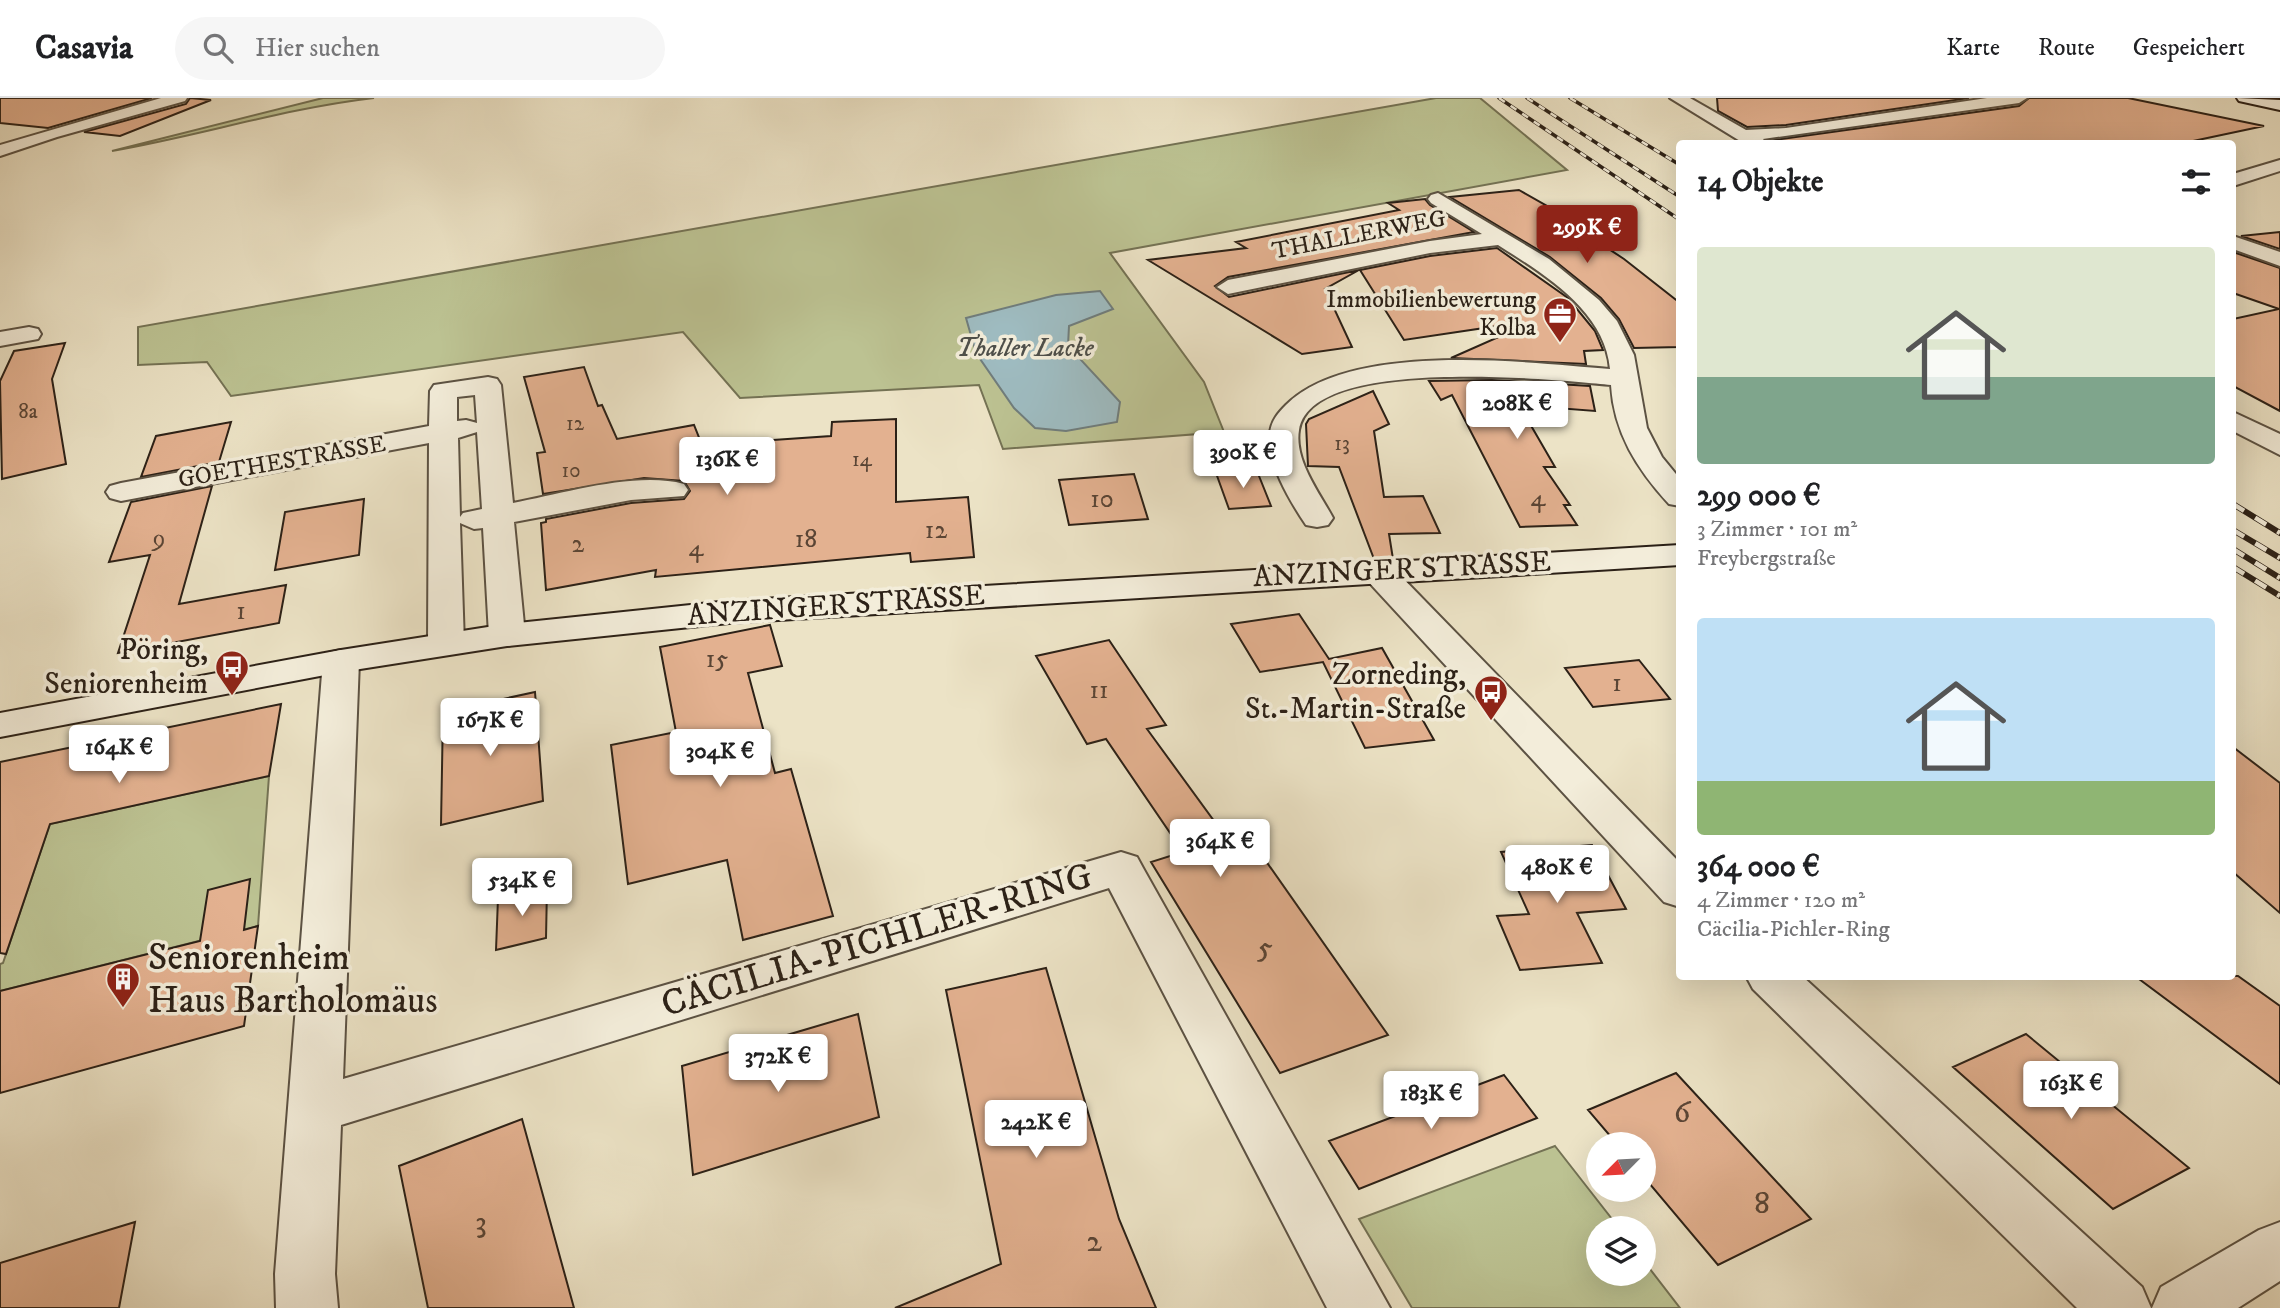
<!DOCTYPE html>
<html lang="de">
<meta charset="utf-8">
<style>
body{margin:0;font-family:"IM FELL DW Pica",serif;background:#f6f6f6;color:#202124;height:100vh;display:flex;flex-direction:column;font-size:26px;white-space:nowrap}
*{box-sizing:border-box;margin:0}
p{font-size:23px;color:#757577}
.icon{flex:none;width:38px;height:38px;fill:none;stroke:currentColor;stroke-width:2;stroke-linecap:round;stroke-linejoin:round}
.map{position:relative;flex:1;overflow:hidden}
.panel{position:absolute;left:1676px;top:42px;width:560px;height:840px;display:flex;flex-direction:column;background:#fff;border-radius:7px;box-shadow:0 7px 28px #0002}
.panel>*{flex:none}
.needle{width:46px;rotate:246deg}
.controls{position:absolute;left:1586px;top:1034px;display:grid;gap:14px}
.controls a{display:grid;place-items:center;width:70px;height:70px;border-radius:50%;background:#fff;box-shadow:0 7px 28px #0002;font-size:35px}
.price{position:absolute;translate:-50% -60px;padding:0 16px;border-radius:7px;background:#fff;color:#222;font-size:23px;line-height:46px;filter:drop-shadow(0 2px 4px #0008)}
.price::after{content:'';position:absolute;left:50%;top:42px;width:21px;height:16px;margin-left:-10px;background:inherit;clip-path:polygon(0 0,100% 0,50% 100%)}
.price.on{background:#8f2418;color:#fff}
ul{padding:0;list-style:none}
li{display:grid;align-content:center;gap:14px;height:371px;padding:0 21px}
li span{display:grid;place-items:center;height:217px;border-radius:7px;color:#555}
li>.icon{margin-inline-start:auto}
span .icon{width:126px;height:126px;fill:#fffc;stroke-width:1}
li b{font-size:30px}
h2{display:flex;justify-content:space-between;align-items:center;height:84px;padding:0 21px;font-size:30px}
header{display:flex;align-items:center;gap:42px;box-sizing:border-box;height:98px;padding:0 35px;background:#fff;border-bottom:2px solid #e0e0e0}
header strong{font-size:33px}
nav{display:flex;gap:38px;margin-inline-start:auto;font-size:24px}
.search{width:490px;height:63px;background:#f6f6f6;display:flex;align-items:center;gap:18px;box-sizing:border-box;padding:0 24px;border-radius:38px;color:#757577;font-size:26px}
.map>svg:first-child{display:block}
.green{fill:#bcc292;stroke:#747254;stroke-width:2}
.water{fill:#9ebbc0;stroke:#707d7c;stroke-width:2}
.building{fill:#e3b190;stroke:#2c2117;stroke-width:2}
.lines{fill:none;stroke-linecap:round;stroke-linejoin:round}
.street-casing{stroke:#5c5243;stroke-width:4}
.secondary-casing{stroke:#2c2117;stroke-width:4}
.street{fill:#f3edda;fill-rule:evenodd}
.secondary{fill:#f3edda;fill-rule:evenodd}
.rail-far1-casing{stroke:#2c2117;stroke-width:3.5}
.rail-casing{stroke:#2c2117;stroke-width:6}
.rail-far1{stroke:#f3edda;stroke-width:2.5;stroke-dasharray:7;stroke-linecap:butt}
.rail{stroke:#f3edda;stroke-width:4.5;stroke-dasharray:13;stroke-linecap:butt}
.labels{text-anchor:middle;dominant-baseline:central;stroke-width:7;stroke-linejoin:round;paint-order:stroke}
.far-number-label{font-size:21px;fill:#5a4535}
.far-street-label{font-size:24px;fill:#2c2117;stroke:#f3edda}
.far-poi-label{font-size:24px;fill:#2c2117;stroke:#f3edda;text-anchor:end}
.far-water-label{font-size:26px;font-style:italic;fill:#4e4f4a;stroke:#f3edda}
.number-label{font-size:26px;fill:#5a4535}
.street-label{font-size:30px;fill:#2c2117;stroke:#f3edda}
.poi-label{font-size:30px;fill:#2c2117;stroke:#f3edda;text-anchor:end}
.near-number-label{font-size:32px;fill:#5a4535}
.near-street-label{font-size:37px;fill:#2c2117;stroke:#f3edda}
.near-poi-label{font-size:37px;fill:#2c2117;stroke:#f3edda;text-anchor:start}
</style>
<header>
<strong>Casavia</strong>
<div class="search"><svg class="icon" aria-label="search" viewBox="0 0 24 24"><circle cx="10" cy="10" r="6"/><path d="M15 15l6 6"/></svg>Hier suchen</div>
<nav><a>Karte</a><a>Route</a><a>Gespeichert</a></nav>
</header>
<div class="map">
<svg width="2280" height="1210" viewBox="0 0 2280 1210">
<rect width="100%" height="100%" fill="#ece3c6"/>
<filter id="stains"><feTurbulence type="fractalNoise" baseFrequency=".00286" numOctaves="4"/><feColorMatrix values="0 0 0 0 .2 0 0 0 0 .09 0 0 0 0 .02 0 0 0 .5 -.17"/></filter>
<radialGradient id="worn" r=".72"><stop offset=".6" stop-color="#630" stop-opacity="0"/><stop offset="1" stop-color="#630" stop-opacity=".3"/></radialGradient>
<path class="green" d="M 323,0 L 374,0 C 286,10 199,38 112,53 Z
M 1436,0 L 1480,0 L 1567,72 L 1110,155 L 1204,284 L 1224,334 L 1003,351 L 979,287 L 740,300 L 683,234 L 231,298 L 207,264 L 138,267 L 138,229 Z
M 269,678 L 258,828 L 0,893 L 0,866 L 3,865 L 50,726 Z
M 1555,1048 L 1619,1130 L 1598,1130 L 1598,1176 L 1643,1176 L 1643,1162 L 1680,1210 L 1412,1210 L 1359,1121 Z"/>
<path class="water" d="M 1100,193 L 1113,211 L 1069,228 L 1068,248 L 1120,304 L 1117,324 L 1066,333 L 1035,330 L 1014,310 L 976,255 L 966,220 L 1056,197 Z"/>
<path class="building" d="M 0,0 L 152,0 L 48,30 L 0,25 Z
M 190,0 L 211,2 L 120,38 L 84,34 L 186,6 Z
M 1717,0 L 1969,0 L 1786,27 L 1747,29 L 1718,13 Z
M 2029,0 L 2128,0 L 2264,28 L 2179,46 L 1769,46 L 1768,43 L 2019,8 Z
M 1519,92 L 1584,129 L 1577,130 L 1624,161 L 1680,205 L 1680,249 L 1634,250 L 1619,221 L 1601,200 L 1550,159 L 1450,99 Z
M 1425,101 L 1430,107 L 1474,134 L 1228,179 L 1215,188 L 1229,199 L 1359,172 L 1325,191 L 1352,249 L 1302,256 L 1148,162 L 1246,150 L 1236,144 L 1399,112 L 1388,105 Z
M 2280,134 L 2280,151 L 2241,138 Z
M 1497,150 L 1568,200 L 1595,233 L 1603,252 L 1584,253 L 1586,266 L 1451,260 L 1519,230 L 1518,225 L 1404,242 L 1360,172 L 1430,158 Z
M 2233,154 L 2280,170 L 2280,313 L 2233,288 L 2233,221 L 2279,211 L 2233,195 Z
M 65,245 L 52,281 L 66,366 L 2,381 L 0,283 L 14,253 Z
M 584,269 L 598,308 L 602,307 L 617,341 L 694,327 L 702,347 L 831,338 L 832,324 L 896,321 L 896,404 L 968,399 L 974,459 L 911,464 L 910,455 L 655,479 L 656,472 L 546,492 L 541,425 L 546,424 L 546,421 L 631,405 L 684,401 L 690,393 L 684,383 L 644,380 L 543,396 L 537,355 L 545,354 L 524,279 Z
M 1492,282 L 1590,288 L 1595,313 L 1519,307 L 1555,369 L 1544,369 L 1570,407 L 1564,407 L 1577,427 L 1520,429 L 1452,297 L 1441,302 L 1429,283 Z
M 1373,293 L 1389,326 L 1374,333 L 1384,399 L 1423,398 L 1440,435 L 1389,436 L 1393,461 L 1374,461 L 1339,369 L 1308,368 L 1306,326 L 1309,321 Z
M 231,324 L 219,364 L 141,379 L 156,338 Z
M 1257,373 L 1271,408 L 1229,411 L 1216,375 Z
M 1134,376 L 1148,421 L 1069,427 L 1059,382 Z
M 212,388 L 179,506 L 286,487 L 279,525 L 118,555 L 150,457 L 109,464 L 131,404 Z
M 364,401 L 359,457 L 275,472 L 285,414 Z
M 1299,516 L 1329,561 L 1382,550 L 1434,642 L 1365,650 L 1323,564 L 1260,574 L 1231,526 Z
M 770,527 L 782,568 L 748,575 L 775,675 L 791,671 L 833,818 L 743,842 L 727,762 L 628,786 L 611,647 L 676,634 L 660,549 Z
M 1109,542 L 1166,627 L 1147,631 L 1228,742 L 1247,736 L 1388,937 L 1280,975 L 1151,764 L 1183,754 L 1106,641 L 1087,646 L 1036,558 Z
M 1639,562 L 1670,601 L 1593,609 L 1565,570 Z
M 535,594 L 543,703 L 441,727 L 443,614 Z
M 281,606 L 269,678 L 50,726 L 6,856 L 0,855 L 0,664 Z
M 2233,649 L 2280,685 L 2280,815 L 2233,774 Z
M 1592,747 L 1626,811 L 1577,815 L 1602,865 L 1520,872 L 1497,818 L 1529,816 L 1501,754 Z
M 250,781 L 244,832 L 258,828 L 244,928 L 0,995 L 0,893 L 200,843 L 208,792 Z
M 547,789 L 546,840 L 496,852 L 498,800 Z
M 1046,870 L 1119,1121 L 1156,1210 L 895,1210 L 1001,1166 L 946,892 Z
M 2135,878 L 2238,878 L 2280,908 L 2280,986 Z
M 858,916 L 879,1019 L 693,1077 L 682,968 Z
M 2026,936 L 2189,1070 L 2113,1111 L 1953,969 Z
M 1676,975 L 1811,1121 L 1718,1167 L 1643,1078 L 1643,1046 L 1617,1046 L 1588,1012 Z
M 1504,977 L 1537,1020 L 1359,1091 L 1329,1043 Z
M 522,1021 L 574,1210 L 428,1210 L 399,1068 Z
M 135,1124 L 119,1210 L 0,1210 L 0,1165 Z"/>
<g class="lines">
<g class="street-casing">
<path id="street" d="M 161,0 L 187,0 L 185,3 L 57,39 L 0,58 L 0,47 Z
M 1670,0 L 1690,0 L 1746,32 L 1786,30 L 1987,0 L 2027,0 L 2019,5 L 1763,41 L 1767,46 L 1745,46 Z
M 2280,62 L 2280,73 L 2233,88 L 2233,76 Z
M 1438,95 L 1549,161 L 1599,202 L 1617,223 L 1634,257 L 1647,330 L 1662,359 L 1680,381 L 1680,408 L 1669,406 C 1637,371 1614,335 1611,287 C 1557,282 1311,256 1299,332 C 1294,362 1319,394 1333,420 L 1328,427 L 1317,429 L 1306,427 C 1290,403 1266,364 1270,334 C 1272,322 1278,315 1286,307 C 1350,243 1525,264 1610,271 C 1605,213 1544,176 1498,147 L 1430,155 L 1228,196 L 1217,189 L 1228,182 L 1430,143 L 1482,136 L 1431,105 L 1428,101 L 1431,97 Z
M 2233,138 L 2280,154 L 2280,168 L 2233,151 Z
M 29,229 L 38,231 L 41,236 L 38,241 L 0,248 L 0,234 Z
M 488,279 L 497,281 L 501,287 L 513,405 C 562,396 635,373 684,386 L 688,392 L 684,398 L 631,402 L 514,424 L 525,537 L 520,545 L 507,548 L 494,545 L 489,537 L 483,430 L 474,431 L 460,425 L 464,546 L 459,554 L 446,557 L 433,554 L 428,546 L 429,345 L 121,403 L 110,400 L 106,394 L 110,388 L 121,385 L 429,328 L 430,293 L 434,287 ZM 475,297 L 477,325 L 466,322 L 457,323 L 457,299 ZM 477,334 L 482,411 L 463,415 L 460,419 L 458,340 Z
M 2233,314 L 2280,336 L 2280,357 L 2233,333 Z
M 1377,463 L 1389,466 L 1680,765 L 1680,809 L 1664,804 L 1365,480 L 1360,473 L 1365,466 Z
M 341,552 L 354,555 L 359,563 L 343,981 L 1121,754 L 1137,759 L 1143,770 L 1390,1210 L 1327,1210 L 1109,790 L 341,1027 L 335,1176 L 338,1210 L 276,1210 L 275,1176 L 323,563 L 328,555 Z
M 1746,878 L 1802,878 L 2142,1189 L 2151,1210 L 2077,1210 L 1753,891 Z
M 2280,1124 L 2280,1183 L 2238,1210 L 2152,1210 L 2161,1189 L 2259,1132 Z"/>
</g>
<g class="secondary-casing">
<path id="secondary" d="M 2237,0 L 2280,2 L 2280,12 L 2239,3 Z
M 1680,447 L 1680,467 L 729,525 L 507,548 L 341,574 L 0,639 L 0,615 L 341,552 L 507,526 L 729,503 Z"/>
</g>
<use href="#street" class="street"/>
<use href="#secondary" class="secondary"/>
<g class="rail-far1-casing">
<path id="rail-far1" d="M 1499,0 L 1680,122
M 1527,0 L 1680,99
M 1570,0 L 1680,67"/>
</g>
<g class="rail-casing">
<path id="rail" d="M 2233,406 L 2280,435
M 2233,432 L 2280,460
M 2233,451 L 2280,480
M 2233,469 L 2280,498"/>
</g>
<use href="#rail-far1" class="rail-far1"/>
<use href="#rail" class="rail"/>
</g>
<defs>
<g id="office-pin" transform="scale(1.75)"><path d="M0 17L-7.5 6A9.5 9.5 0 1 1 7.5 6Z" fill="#8f2418" stroke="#f3edda"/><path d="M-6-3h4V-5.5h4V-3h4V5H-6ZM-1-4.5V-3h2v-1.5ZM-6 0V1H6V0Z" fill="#fff"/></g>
<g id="bus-pin" transform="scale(1.75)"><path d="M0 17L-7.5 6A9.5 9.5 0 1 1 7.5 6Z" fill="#8f2418" stroke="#f3edda"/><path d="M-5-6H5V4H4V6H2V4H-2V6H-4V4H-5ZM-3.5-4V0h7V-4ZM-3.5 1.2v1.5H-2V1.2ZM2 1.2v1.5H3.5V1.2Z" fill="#fff"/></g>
<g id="building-pin" transform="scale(1.75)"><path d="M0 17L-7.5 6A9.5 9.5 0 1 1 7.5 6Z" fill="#8f2418" stroke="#f3edda"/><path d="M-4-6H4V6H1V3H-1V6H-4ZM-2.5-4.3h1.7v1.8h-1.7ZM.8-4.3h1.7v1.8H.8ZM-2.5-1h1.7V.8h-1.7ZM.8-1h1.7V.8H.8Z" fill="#fff"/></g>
</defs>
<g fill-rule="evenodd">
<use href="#office-pin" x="1560" y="216"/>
<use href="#bus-pin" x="232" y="569"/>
<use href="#bus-pin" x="1491" y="594"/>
<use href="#building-pin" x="123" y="881"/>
</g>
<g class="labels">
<g class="far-number-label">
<text x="28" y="314">8a</text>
<text x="575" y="326">12</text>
<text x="1342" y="346">13</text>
<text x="862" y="362">14</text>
<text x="571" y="373">10</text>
</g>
<g class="far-street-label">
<text transform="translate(1359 137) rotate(-11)">THALLERWEG</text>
<text transform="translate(282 364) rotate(-10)">GOETHESTRASSE</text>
</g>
<g class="far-poi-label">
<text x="1536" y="202">Immobilienbewertung<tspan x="1536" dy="28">Kolba</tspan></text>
</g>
<g class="far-water-label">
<text x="1025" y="250">Thaller Lacke</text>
</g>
<g class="number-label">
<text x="1538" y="400">4</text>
<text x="1102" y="401">10</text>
<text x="936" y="432">12</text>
<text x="159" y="440">9</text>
<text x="806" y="441">18</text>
<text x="578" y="446">2</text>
<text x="696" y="450">4</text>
<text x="241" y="513">1</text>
<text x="717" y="561">15</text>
<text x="1617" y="585">1</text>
<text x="1099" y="592">11</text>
</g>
<g class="street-label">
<text transform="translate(1402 472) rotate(-3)">ANZINGER STRASSE</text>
<text transform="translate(836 508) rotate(-4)">ANZINGER STRASSE</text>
</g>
<g class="poi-label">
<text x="208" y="552">Pöring,<tspan x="208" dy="34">Seniorenheim</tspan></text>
<text x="1466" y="577">Zorneding,<tspan x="1466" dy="34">St.-Martin-Straße</tspan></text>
</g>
<g class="near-number-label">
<text x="1265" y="850">5</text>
<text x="1682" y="1015">6</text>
<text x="1762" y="1106">8</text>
<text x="481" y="1125">3</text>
<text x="1094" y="1144">2</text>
</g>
<g class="near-street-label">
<text transform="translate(877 843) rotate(-17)">CÄCILIA-PICHLER-RING</text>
</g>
<g class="near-poi-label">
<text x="148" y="860">Seniorenheim<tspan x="148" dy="43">Haus Bartholomäus</tspan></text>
</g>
</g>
<rect width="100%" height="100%" filter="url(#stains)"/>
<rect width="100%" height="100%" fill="url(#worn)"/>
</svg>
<div class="controls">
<a><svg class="needle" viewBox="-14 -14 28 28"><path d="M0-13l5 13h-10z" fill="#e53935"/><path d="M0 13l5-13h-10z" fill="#757577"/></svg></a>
<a><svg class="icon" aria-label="layers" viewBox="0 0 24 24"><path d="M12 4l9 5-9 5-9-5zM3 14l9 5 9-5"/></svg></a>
</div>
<b class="price on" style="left:1587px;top:167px">299K €</b>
<b class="price" style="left:1517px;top:343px">208K €</b>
<b class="price" style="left:1243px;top:392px">390K €</b>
<b class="price" style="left:727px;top:399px">136K €</b>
<b class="price" style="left:490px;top:660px">167K €</b>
<b class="price" style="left:119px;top:687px">164K €</b>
<b class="price" style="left:720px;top:691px">304K €</b>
<b class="price" style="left:1220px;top:781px">364K €</b>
<b class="price" style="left:1557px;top:807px">480K €</b>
<b class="price" style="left:522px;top:820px">534K €</b>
<b class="price" style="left:778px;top:996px">372K €</b>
<b class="price" style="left:2071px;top:1023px">163K €</b>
<b class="price" style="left:1431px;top:1033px">183K €</b>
<b class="price" style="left:1036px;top:1062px">242K €</b>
<section class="panel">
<h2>14 Objekte<svg class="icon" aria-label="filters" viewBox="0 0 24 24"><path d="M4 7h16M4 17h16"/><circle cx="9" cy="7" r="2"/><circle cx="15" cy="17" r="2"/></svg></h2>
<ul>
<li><span style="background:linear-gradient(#dfe7d0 60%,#7fa58c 0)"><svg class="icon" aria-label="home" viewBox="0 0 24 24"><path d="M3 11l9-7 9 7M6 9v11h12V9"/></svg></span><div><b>299 000 €</b><p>3 Zimmer · 101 m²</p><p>Freybergstraße</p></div></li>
<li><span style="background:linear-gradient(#bfe0f5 75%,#8fb573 0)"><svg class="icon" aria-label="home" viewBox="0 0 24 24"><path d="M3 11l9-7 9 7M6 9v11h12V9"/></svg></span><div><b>364 000 €</b><p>4 Zimmer · 120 m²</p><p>Cäcilia-Pichler-Ring</p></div></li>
</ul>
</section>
</div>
